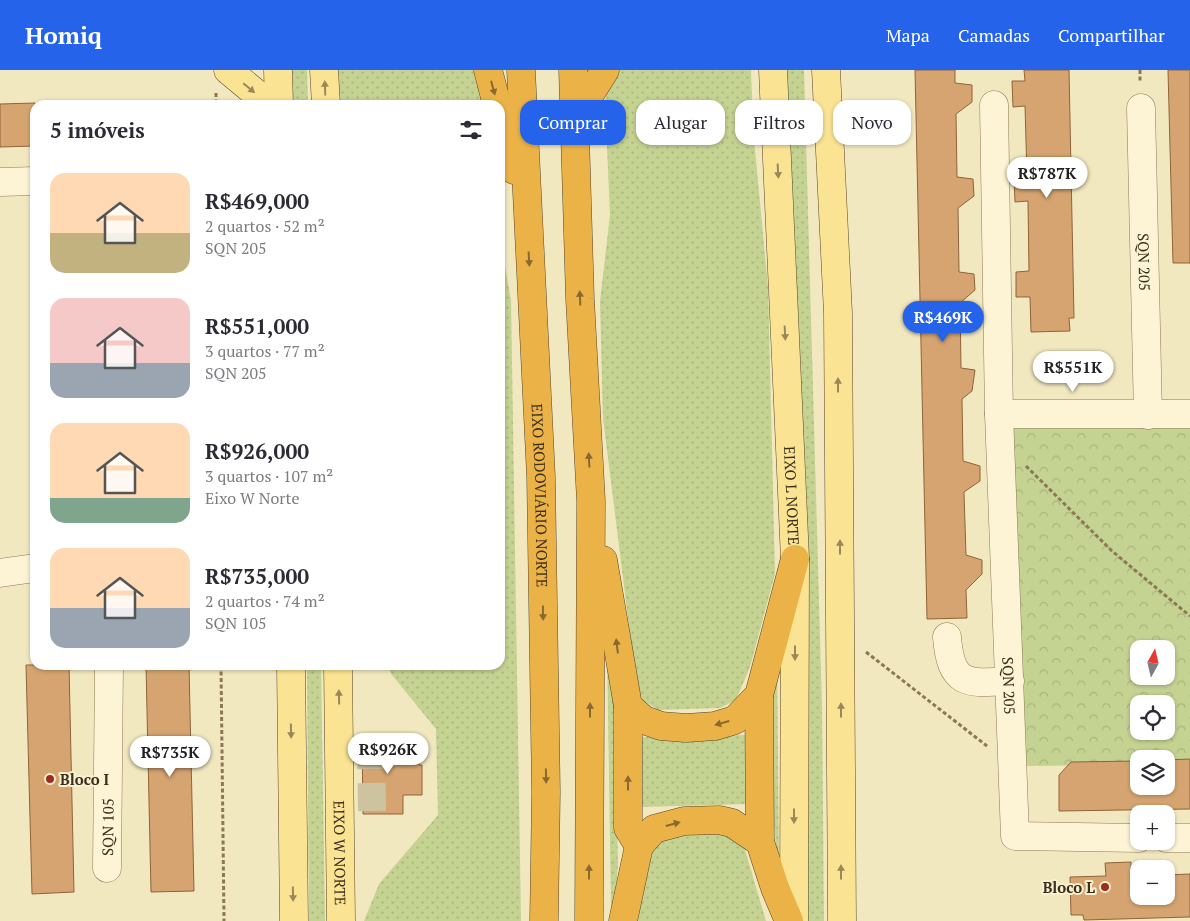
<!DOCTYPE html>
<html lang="pt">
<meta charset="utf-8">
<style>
body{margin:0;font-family:"PT Serif",serif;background:#f7f7f7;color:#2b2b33;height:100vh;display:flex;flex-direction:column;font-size:19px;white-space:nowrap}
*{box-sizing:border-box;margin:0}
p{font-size:16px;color:#7c7c81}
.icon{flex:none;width:28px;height:28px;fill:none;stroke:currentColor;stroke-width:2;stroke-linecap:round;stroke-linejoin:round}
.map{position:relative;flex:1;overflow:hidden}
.sheet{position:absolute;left:30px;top:30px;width:475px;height:570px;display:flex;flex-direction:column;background:#fff;border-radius:15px;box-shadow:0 1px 4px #0004}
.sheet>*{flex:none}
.hud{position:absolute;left:520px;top:30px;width:475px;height:45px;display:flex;gap:10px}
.needle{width:32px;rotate:8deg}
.fabs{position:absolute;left:1130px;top:570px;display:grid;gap:10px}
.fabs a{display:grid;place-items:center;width:45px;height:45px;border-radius:10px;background:#fff;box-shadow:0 1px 4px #0004;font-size:25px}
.price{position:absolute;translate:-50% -42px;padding:0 11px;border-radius:18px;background:#fff;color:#222;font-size:16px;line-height:32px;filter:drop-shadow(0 1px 2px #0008)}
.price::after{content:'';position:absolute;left:50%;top:30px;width:15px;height:11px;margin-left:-8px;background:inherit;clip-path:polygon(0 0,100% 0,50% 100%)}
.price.selected{background:#2563eb;color:#fff}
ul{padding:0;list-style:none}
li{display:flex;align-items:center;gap:15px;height:125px;padding:0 20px}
li span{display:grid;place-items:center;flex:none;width:140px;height:100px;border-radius:15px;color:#555}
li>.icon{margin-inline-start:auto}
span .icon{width:60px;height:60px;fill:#fffc;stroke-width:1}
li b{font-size:21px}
h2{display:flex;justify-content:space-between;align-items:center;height:60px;padding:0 20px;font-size:21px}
.tag{padding:0 18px;border-radius:15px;background:#fff;box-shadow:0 1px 4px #0004;font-size:18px;line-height:45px}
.tag.selected{background:#2563eb;color:#fff}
header{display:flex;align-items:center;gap:30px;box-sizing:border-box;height:70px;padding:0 25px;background:#2563eb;color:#fff}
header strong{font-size:24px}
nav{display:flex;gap:28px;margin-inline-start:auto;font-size:18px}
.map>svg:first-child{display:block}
.grass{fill:url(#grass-dots)}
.forest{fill:url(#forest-crowns);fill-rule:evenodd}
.building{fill:#d5a471;stroke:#8f6339}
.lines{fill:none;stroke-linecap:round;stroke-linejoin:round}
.minor-tunnel{stroke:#cdc39f;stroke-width:28;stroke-dasharray:28 14;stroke-linecap:butt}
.minor-casing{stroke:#8d7856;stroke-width:29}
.major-casing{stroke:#5a452a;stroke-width:29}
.highway-casing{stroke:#5a452a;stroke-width:29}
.path{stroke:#8d7856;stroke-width:3;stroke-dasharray:4 2.5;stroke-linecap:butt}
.minor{stroke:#fcf4d4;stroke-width:28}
.major{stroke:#fae393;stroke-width:28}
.highway{stroke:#ebb247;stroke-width:28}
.oneway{fill:#9a8858}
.oneway2{fill:#8a692f}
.poi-dot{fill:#a32a1f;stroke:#f9f1d0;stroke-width:2}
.labels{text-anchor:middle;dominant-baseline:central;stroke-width:4;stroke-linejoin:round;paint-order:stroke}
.street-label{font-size:15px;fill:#3b2e1c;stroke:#f9f1d0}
.poi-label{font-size:15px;font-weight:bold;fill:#3b2e1c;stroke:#f9f1d0;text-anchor:start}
</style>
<header>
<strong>Homiq</strong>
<nav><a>Mapa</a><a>Camadas</a><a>Compartilhar</a></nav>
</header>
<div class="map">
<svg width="1190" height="851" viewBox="0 0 1190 851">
<defs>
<pattern id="grass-dots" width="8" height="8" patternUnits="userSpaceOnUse" patternTransform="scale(1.25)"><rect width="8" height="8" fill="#c4d292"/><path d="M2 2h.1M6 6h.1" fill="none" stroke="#a9b57d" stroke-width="1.8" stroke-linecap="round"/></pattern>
<pattern id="forest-crowns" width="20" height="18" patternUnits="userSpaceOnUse" patternTransform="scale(1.25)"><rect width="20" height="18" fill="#c4d292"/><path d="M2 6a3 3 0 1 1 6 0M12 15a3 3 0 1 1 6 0" fill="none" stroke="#a9b57d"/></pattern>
</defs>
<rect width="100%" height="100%" fill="#f2e8c0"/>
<path class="grass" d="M 288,0 L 307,0 L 308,35 L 290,35 Z
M 334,0 L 478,0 L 487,35 L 335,35 Z
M 612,0 L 751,0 L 753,59 L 768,217 L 775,504 L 750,597 L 736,630 L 720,638 L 658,640 L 643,630 L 637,620 L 603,348 L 600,231 L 610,145 L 605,31 Z
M 787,0 L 804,0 L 822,638 L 824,851 L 805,851 Z
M 500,169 L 511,230 L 521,851 L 364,851 L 379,814 L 438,745 L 436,659 L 392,605 L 387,595 L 500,595 Z
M 613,575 L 618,794 L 615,838 L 611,838 L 607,576 Z
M 777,586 L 779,799 C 769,729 769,657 777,586 Z
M 307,595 L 321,595 L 325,851 L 309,851 Z
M 746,665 L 748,734 L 642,737 L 640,667 Z
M 728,761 L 743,773 L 766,851 L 638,851 L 644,786 L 661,764 Z"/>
<path class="forest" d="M 1003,334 L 1190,341 L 1190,695 L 1166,695 L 1166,689 L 1139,689 L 1139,695 L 1015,696 ZM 1139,579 L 1166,579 L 1166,606 L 1139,606 ZM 1139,634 L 1166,634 L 1166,661 L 1139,661 Z"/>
<path class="building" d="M 915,0 L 955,0 L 955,13 L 972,15 L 972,32 L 956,44 L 957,107 L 973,109 L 974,126 L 958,138 L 959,202 L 974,204 L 975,220 L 960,233 L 961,298 L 975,300 L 972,321 L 962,329 L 963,391 L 980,396 L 980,411 L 964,422 L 966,485 L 982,490 L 982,504 L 966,520 L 967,548 L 927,549 Z
M 1024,0 L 1069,0 L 1074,248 L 1069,248 L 1070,261 L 1031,262 L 1030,227 L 1016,227 L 1016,202 L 1029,201 L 1028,131 L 1015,132 L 1014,106 L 1027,106 L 1025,36 L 1013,37 L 1012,11 L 1025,11 Z
M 1168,0 L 1190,0 L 1190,193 L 1173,193 Z
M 35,33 L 35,76 L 0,77 L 0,34 Z
M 26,595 L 69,595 L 74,822 L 32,824 Z
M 146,595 L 189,595 L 194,821 L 151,822 Z
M 402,665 L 403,683 L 419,683 L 419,695 L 422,695 L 422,725 L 403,725 L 403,744 L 363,744 L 362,666 Z
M 1190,689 L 1190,739 L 1059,741 L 1059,705 L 1071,692 L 1139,691 L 1139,716 L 1166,716 L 1166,690 Z
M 1131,792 L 1131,806 L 1139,806 L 1139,826 L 1166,826 L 1166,805 L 1190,804 L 1190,847 L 1084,850 L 1083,845 L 1071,845 L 1070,807 L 1106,806 L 1105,793 Z"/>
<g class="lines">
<path class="minor-tunnel" d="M 371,671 L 372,742"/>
<g class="minor-casing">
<g id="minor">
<path id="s1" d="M 994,35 L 999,344 L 1015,766 L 1139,768"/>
<path id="s2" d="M 1141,38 L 1148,345"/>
<path d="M 0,112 L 35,111"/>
<path d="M 999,344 L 1190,344"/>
<path d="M 0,503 L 35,498"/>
<path d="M 947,567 C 951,616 967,614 1010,611"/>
<path d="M 1166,768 L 1190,768"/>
<path id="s3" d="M 107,798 L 109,595"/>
</g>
</g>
<g class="major-casing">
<g id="major">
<path d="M 228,0 L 270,35"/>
<path d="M 278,0 L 279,35"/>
<path d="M 324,0 L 326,35"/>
<path id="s4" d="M 773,0 L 795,489 L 794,851"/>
<path d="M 826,0 L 838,243 L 842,851"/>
<path d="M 291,595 L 294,851"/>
<path id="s5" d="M 338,595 L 341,851"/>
</g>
</g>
<g class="highway-casing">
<g id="highway">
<path d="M 488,0 L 497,35"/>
<path id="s6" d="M 521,0 L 541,407 L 546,722 L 544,851"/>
<path d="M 573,0 L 580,229 L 591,431 L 589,851"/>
<path d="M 500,46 L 514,100"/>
<path d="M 575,48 L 605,0"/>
<path d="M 603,490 L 628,636 L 644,650 L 661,656 L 686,658 L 715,656 L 735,650 L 759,625 L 795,489"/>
<path d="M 759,625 L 760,772"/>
<path d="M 628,636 L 628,758 L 639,776"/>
<path d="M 623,851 L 639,776 L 654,759 L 684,751 L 719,750 L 732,753 L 760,772 L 775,818 L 789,851"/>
</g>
</g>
<path class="path" d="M 1140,0 L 1140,13
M 216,23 L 216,35
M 1026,396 L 1112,481 L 1190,546
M 866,582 L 987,676
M 221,595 L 224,851"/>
<use href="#minor" class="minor"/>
<use href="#major" class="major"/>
<use href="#highway" class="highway"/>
</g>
<defs><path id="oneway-solid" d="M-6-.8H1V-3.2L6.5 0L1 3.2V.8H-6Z" transform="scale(1.25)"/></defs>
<g class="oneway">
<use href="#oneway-solid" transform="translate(249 18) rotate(40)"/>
<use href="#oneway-solid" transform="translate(325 18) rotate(-92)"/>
<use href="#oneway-solid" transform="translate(778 101) rotate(87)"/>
<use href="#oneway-solid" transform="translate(785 263) rotate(87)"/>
<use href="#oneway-solid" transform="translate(838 315) rotate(-90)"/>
<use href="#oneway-solid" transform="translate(840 477) rotate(-90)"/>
<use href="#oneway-solid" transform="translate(795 583) rotate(90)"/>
<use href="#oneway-solid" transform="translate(339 627) rotate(-91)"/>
<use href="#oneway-solid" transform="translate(841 640) rotate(-90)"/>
<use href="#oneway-solid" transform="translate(291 661) rotate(89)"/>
<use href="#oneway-solid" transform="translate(794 746) rotate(90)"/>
<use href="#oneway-solid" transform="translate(841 802) rotate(-90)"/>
<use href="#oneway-solid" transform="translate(293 824) rotate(89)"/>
</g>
<g class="oneway2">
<use href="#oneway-solid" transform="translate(493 18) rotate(75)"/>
<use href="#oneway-solid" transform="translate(529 189) rotate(87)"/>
<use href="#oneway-solid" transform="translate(580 228) rotate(-92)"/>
<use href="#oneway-solid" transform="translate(589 390) rotate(-93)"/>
<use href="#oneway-solid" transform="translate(543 543) rotate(89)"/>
<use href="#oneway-solid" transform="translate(617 576) rotate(-97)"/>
<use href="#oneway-solid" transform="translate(590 640) rotate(-90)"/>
<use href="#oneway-solid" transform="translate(722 653) rotate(164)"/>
<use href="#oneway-solid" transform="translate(546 706) rotate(89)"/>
<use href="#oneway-solid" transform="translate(628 713) rotate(-90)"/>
<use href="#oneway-solid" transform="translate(673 754) rotate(-15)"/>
<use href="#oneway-solid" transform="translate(589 802) rotate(-90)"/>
</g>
<g class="poi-dot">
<circle cx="50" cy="709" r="5"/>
<circle cx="1105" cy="817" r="5"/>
</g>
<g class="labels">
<g class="street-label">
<text stroke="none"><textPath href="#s2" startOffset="154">SQN 205</textPath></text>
<text stroke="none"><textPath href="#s6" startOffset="426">EIXO RODOVIÁRIO NORTE</textPath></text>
<text stroke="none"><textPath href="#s4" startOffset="426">EIXO L NORTE</textPath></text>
<text stroke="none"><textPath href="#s1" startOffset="581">SQN 205</textPath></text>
<text stroke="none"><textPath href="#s3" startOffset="41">SQN 105</textPath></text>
<text stroke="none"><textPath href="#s5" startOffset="188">EIXO W NORTE</textPath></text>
</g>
<g class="poi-label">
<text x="60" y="709">Bloco I</text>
<text x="1095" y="817" text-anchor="end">Bloco L</text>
</g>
</g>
</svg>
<div class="fabs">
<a><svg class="needle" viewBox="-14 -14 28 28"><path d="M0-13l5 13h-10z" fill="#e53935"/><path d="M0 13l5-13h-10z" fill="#7c7c81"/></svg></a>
<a><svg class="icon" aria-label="locate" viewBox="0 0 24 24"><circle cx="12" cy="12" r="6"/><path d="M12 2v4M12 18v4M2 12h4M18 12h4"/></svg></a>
<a><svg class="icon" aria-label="layers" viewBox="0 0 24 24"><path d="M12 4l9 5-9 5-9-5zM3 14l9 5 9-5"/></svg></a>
<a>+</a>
<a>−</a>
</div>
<b class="price" style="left:1047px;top:129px">R$787K</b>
<b class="price selected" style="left:943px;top:273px">R$469K</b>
<b class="price" style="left:1073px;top:323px">R$551K</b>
<b class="price" style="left:388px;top:705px">R$926K</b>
<b class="price" style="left:170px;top:708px">R$735K</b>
<div class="hud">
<a class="tag selected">Comprar</a>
<a class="tag">Alugar</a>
<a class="tag">Filtros</a>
<a class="tag">Novo</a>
</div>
<section class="sheet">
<h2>5 imóveis<svg class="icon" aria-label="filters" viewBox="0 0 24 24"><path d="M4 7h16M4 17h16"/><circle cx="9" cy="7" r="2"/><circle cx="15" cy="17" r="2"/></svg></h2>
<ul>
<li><span style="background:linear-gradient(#ffd9b3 60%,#c2b280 0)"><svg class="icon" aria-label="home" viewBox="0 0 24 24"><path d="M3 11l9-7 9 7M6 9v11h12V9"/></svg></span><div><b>R$469,000</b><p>2 quartos · 52 m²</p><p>SQN 205</p></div></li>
<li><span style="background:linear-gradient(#f6c9c9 65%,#9aa5b1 0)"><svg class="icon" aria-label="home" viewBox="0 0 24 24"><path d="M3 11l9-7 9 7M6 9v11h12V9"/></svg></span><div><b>R$551,000</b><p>3 quartos · 77 m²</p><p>SQN 205</p></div></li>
<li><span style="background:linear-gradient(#ffd9b3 75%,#7fa58c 0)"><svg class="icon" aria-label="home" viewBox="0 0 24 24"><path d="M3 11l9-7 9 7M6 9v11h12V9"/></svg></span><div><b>R$926,000</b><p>3 quartos · 107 m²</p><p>Eixo W Norte</p></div></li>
<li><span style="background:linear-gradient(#ffd9b3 60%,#9aa5b1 0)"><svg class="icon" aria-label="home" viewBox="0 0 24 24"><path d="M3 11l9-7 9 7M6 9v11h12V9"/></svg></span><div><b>R$735,000</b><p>2 quartos · 74 m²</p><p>SQN 105</p></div></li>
</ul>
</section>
</div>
